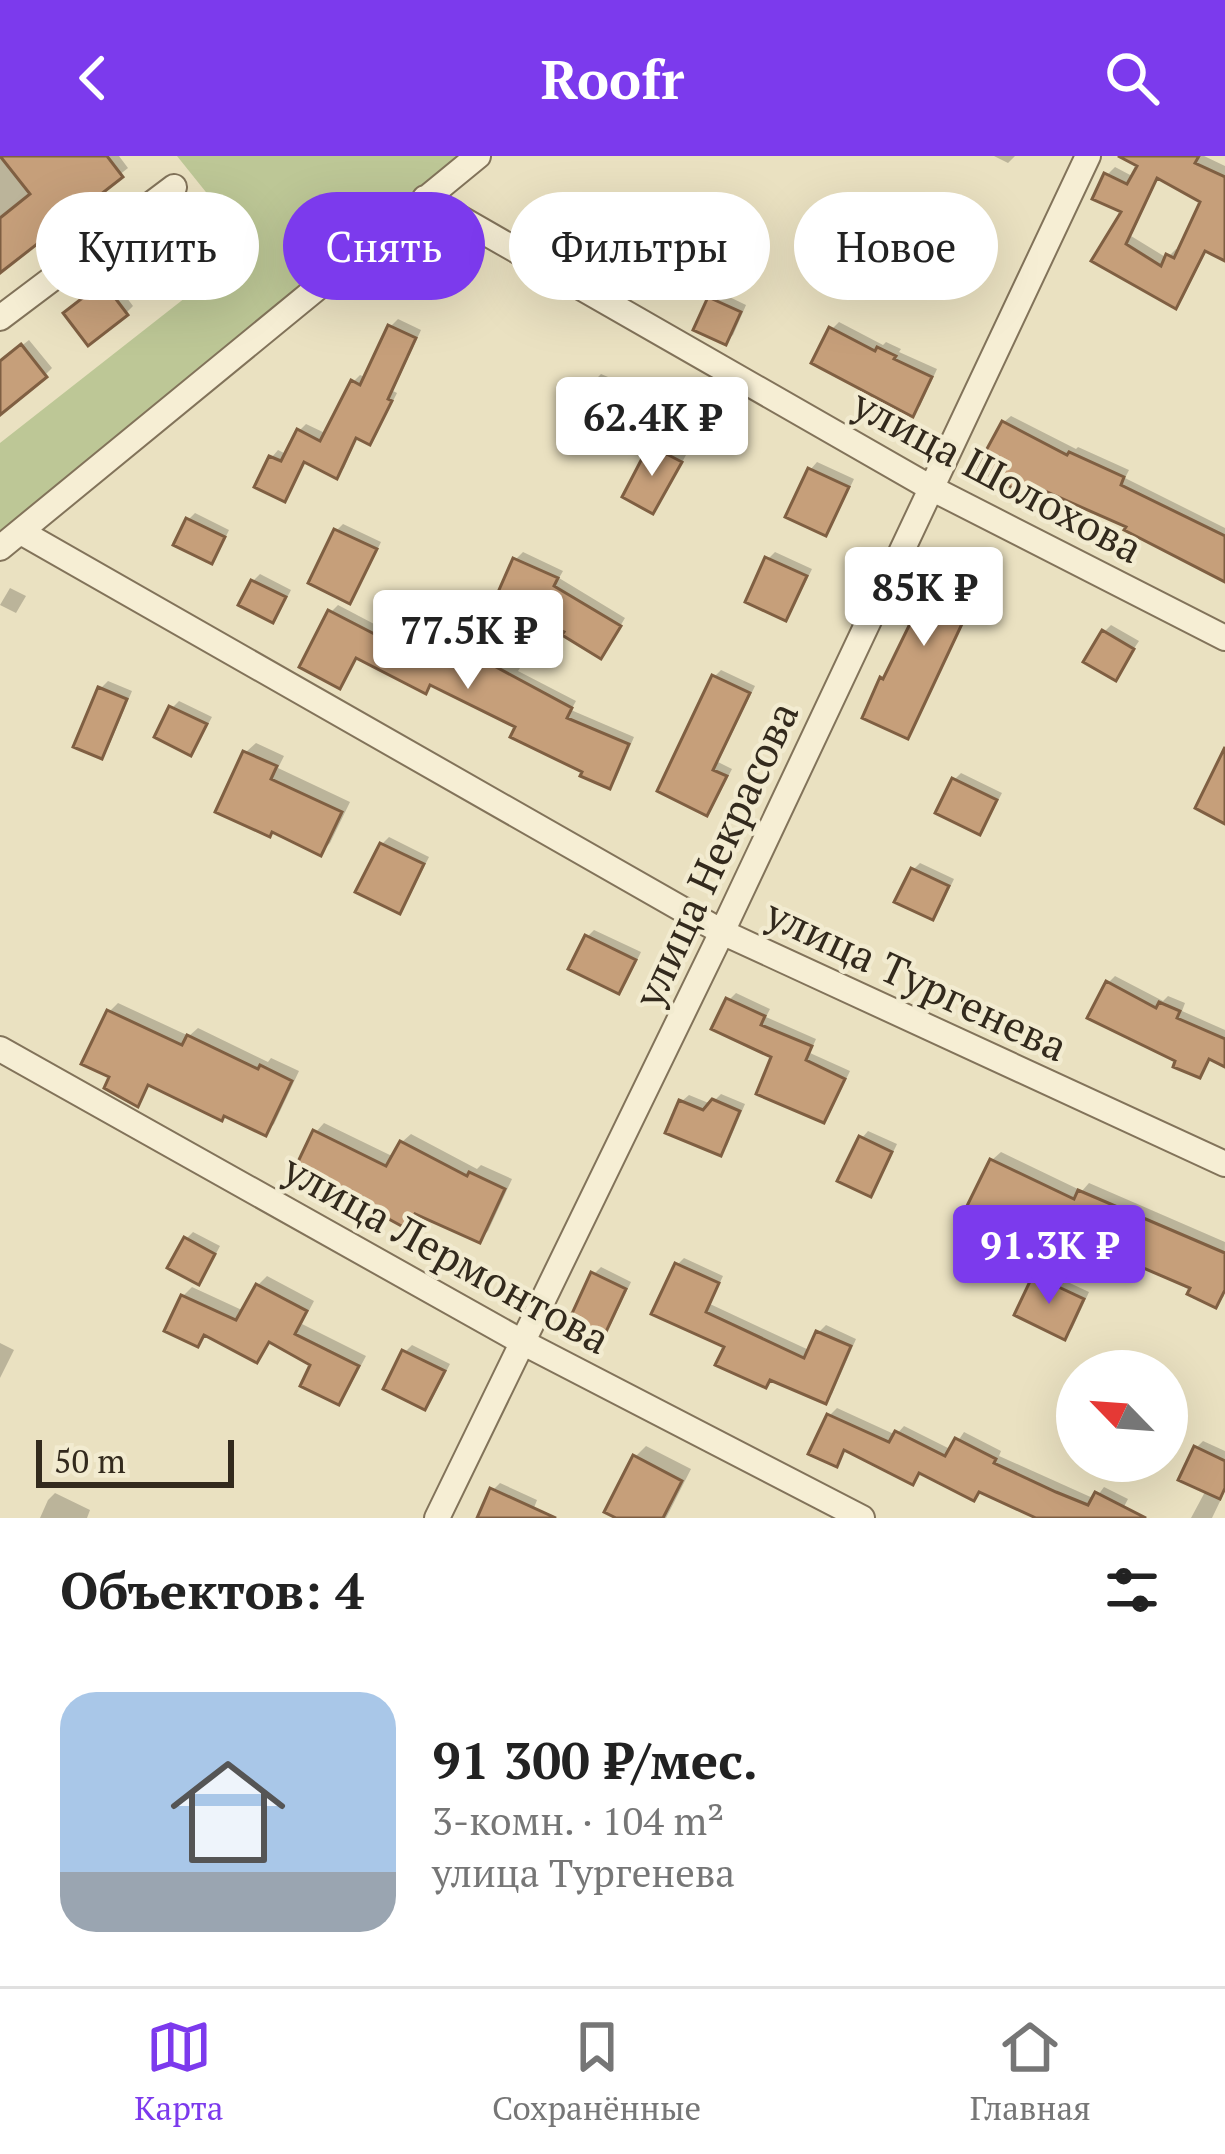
<!DOCTYPE html>
<html lang="ru">
<meta charset="utf-8">
<style>
body{margin:0;font-family:"PT Serif",serif;background:#f6f6f6;color:#222;height:100vh;display:flex;flex-direction:column;font-size:45px;white-space:nowrap}
*{box-sizing:border-box;margin:0}
p{font-size:39px;color:#767676}
.icon{flex:none;width:66px;height:66px;fill:none;stroke:currentColor;stroke-width:2;stroke-linecap:round;stroke-linejoin:round}
.map{position:relative;height:1362px;overflow:hidden}
.details{display:flex;flex-direction:column;background:#fff;flex:1}
.details>*{flex:none}
.guide{position:absolute;left:36px;top:36px;width:1155px;height:108px;display:flex;gap:24px}
.needle{width:78px;rotate:295deg}
.tools{position:absolute;left:1056px;top:1194px;display:grid;gap:24px}
.tools a{display:grid;place-items:center;width:132px;height:132px;border-radius:50%;background:#fff;box-shadow:0 12px 48px #0002;font-size:60px}
.scale{position:absolute;left:36px;bottom:30px;width:198px;box-sizing:border-box;padding-left:12px;border:6px solid #332a1d;border-top:0;font-size:33px;line-height:42px;white-space:nowrap;color:#332a1d;-webkit-text-stroke:9px #f2ebd0;paint-order:stroke}
.price{position:absolute;translate:-50% -102px;padding:0 27px;border-radius:12px;background:#fff;color:#222;font-size:39px;line-height:78px;filter:drop-shadow(0 3px 6px #0008)}
.price::after{content:'';position:absolute;left:50%;top:72px;width:36px;height:27px;margin-left:-18px;background:inherit;clip-path:polygon(0 0,100% 0,50% 100%)}
.price.active{background:#7c3aed;color:#fff}
ul{padding:0;list-style:none}
li{display:flex;align-items:center;gap:36px;height:300px;padding:0 60px}
li+li{border-top:3px solid #e0e0e0}
li span{display:grid;place-items:center;flex:none;width:336px;height:240px;border-radius:36px;color:#555}
li>.icon{margin-inline-start:auto}
span .icon{width:144px;height:144px;fill:#fffc;stroke-width:1}
li b{font-size:51px}
h2{display:flex;justify-content:space-between;align-items:center;height:144px;padding:0 60px;font-size:51px}
.tag{padding:0 42px;border-radius:54px;background:#fff;box-shadow:0 12px 48px #0002;font-size:42px;line-height:108px}
.tag.active{background:#7c3aed;color:#fff}
header{display:flex;justify-content:space-between;align-items:center;height:156px;padding:0 60px;background:#7c3aed;color:#fff;font-size:54px;font-weight:600}
.menu{display:flex;justify-content:space-around;align-items:center;height:168px;border-top:3px solid #e0e0e0;background:#fff;font-size:33px;color:#767676}
.menu a{display:grid;justify-items:center;gap:6px}
.menu .active{color:#7c3aed}
.map>svg:first-child{display:block}
.green{fill:#bdc796}
.shadow{fill:#0003;fill-rule:evenodd}
.building{fill:#c69f7a;stroke:#7f5f42;stroke-width:3;fill-rule:evenodd}
.lines{fill:none;stroke-linecap:round;stroke-linejoin:round}
.minor-casing{stroke:#82735a;stroke-width:28}
.minor{stroke:#f6eed4;stroke-width:24}
.labels{text-anchor:middle;dominant-baseline:central;stroke-width:9;stroke-linejoin:round;paint-order:stroke}
.street-label{font-size:42px;fill:#332a1d;stroke:#f2ebd0}
</style>
<header><svg class="icon" aria-label="back" viewBox="0 0 24 24"><path d="M15 5l-7 7 7 7"/></svg>Roofr<svg class="icon" aria-label="search" viewBox="0 0 24 24"><circle cx="10" cy="10" r="6"/><path d="M15 15l6 6"/></svg></header>
<div class="map">
<svg width="1225" height="1362" viewBox="0 0 1225 1362">
<rect width="100%" height="100%" fill="#eae1c1"/>
<path class="green" d="M 177,0 L 457,0 L 0,391 L 0,287 L 250,91 Z"/>
<path class="shadow" d="M 0,0 L 119,0 L 128,12 L 0,113 Z
M 994,0 L 1015,0 L 1008,7 Z
M 1146,0 L 1204,0 L 1225,10 L 1225,102 L 1207,93 L 1183,142 L 1175,150 L 1095,104 L 1125,55 L 1107,19 L 1115,11 L 1134,21 ZM 1159,20 L 1204,45 L 1180,95 L 1176,93 L 1167,102 L 1131,80 Z
M 199,55 L 225,89 L 219,95 L 157,89 Z
M 111,121 L 133,150 L 126,157 L 73,150 Z
M 717,135 L 746,149 L 733,179 L 726,185 L 710,142 Z
M 398,163 L 421,174 L 393,235 L 397,237 L 376,279 L 369,286 L 358,280 L 344,312 L 337,319 L 306,304 L 291,335 L 284,342 L 272,301 L 278,294 L 288,299 L 299,275 L 306,268 L 327,278 L 353,226 L 360,219 L 367,222 L 391,170 Z
M 839,166 L 883,189 L 886,186 L 901,193 L 899,196 L 937,213 L 920,250 L 913,257 L 832,173 Z
M 29,184 L 52,212 L 45,219 L 0,239 L 0,207 Z
M 601,218 L 660,243 L 644,281 L 633,292 L 590,229 Z
M 1011,260 L 1076,293 L 1078,291 L 1129,314 L 1125,322 L 1225,372 L 1225,422 L 1130,370 L 1030,327 L 1023,334 L 1004,266 Z
M 659,284 L 686,299 L 660,347 L 653,354 L 652,291 Z
M 817,306 L 854,323 L 832,369 L 825,376 L 811,313 Z
M 195,357 L 229,374 L 218,397 L 211,404 L 188,364 Z
M 343,368 L 381,386 L 356,437 L 350,444 L 336,375 Z
M 523,396 L 563,415 L 559,422 L 625,462 L 607,492 L 516,403 Z
M 775,396 L 812,413 L 792,454 L 785,461 L 768,403 Z
M 949,397 L 991,417 L 977,446 L 970,453 L 914,572 L 907,579 L 882,523 L 890,515 L 942,404 Z
M 260,418 L 291,434 L 279,457 L 272,464 L 253,425 Z
M 10,432 L 26,440 L 16,457 L 0,449 Z
M 338,449 L 395,479 L 405,465 L 477,501 L 484,494 L 520,512 L 518,515 L 576,545 L 571,554 L 634,581 L 616,623 L 609,630 L 519,570 L 433,527 L 426,534 L 358,500 L 346,522 L 340,529 L 331,456 Z
M 1111,469 L 1139,485 L 1115,521 L 1104,476 Z
M 721,514 L 755,530 L 718,606 L 732,613 L 713,650 L 706,657 L 714,521 Z
M 108,525 L 132,535 L 108,592 L 101,599 L 101,532 Z
M 179,545 L 212,561 L 197,589 L 191,596 L 172,552 Z
M 256,587 L 284,600 L 278,612 L 350,646 L 330,687 L 320,697 L 246,596 Z
M 961,617 L 1002,637 L 986,668 L 979,675 L 954,624 Z
M 389,681 L 429,701 L 406,747 L 399,754 L 382,688 Z
M 920,707 L 954,723 L 939,754 L 932,761 L 913,714 Z
M 594,774 L 641,796 L 626,827 L 619,834 L 587,781 Z
M 1115,820 L 1163,845 L 1168,840 L 1185,847 L 1182,855 L 1225,874 L 1225,908 L 1211,901 L 1199,919 L 1179,904 L 1108,827 Z
M 736,837 L 770,853 L 766,861 L 816,883 L 810,897 L 850,915 L 830,957 L 823,964 L 729,844 Z
M 118,847 L 189,880 L 198,872 L 268,906 L 271,902 L 299,915 L 274,968 L 265,977 L 151,928 L 137,948 L 113,920 L 109,856 Z
M 721,938 L 745,948 L 727,990 L 720,997 L 682,945 L 689,939 L 711,948 Z
M 324,967 L 394,1001 L 402,986 L 411,978 L 477,1013 L 481,1009 L 512,1023 L 488,1075 L 479,1084 L 418,1056 L 406,1069 L 316,976 Z
M 868,975 L 897,988 L 877,1030 L 870,1037 L 862,982 Z
M 1001,996 L 1082,1035 L 1089,1027 L 1225,1086 L 1224,1140 L 1216,1148 L 1194,1130 L 1033,1056 L 1023,1076 L 1014,1085 L 992,1004 Z
M 193,1076 L 220,1090 L 205,1119 L 198,1125 L 186,1083 Z
M 684,1102 L 723,1120 L 710,1148 L 811,1195 L 819,1176 L 826,1169 L 856,1183 L 832,1238 L 825,1245 L 772,1222 L 728,1189 L 655,1157 L 677,1109 Z
M 601,1111 L 631,1126 L 611,1168 L 604,1175 L 594,1118 Z
M 1042,1114 L 1089,1136 L 1072,1173 L 1065,1180 L 1035,1120 Z
M 267,1120 L 314,1145 L 302,1168 L 366,1200 L 347,1236 L 338,1245 L 314,1208 L 271,1184 L 256,1204 L 207,1177 L 198,1187 L 183,1140 L 192,1131 L 244,1155 L 258,1129 Z
M 0,1187 L 14,1194 L 0,1222 Z
M 412,1189 L 450,1208 L 432,1243 L 425,1250 L 405,1196 Z
M 837,1252 L 896,1279 L 904,1270 L 952,1294 L 964,1276 L 1001,1295 L 999,1300 L 1095,1343 L 1104,1331 L 1128,1343 L 1118,1362 L 1043,1362 L 982,1334 L 974,1341 L 921,1315 L 912,1325 L 847,1292 L 836,1307 L 830,1259 Z
M 1203,1285 L 1225,1295 L 1225,1335 L 1212,1362 L 1191,1362 L 1206,1334 L 1196,1292 Z
M 646,1290 L 691,1313 L 666,1362 L 622,1362 L 635,1301 Z
M 500,1327 L 537,1344 L 530,1362 L 480,1362 L 493,1334 Z
M 55,1337 L 90,1354 L 87,1362 L 40,1362 L 48,1344 Z"/>
<path class="building" d="M 0,0 L 107,0 L 123,21 L 0,117 L 0,62 L 30,38 Z
M 1118,0 L 1199,0 L 1195,7 L 1225,21 L 1225,105 L 1205,95 L 1176,153 L 1091,105 L 1121,56 L 1092,43 L 1104,17 L 1127,28 L 1137,10 ZM 1157,22 L 1200,46 L 1174,102 L 1166,98 L 1161,110 L 1126,88 Z
M 190,59 L 221,98 L 176,133 L 146,95 Z
M 103,126 L 128,159 L 88,190 L 63,157 Z
M 708,141 L 741,156 L 726,189 L 693,174 Z
M 388,169 L 416,182 L 388,243 L 392,245 L 370,289 L 356,282 L 337,323 L 304,306 L 285,346 L 254,331 L 269,300 L 281,305 L 297,273 L 320,285 L 351,224 L 360,229 Z
M 829,171 L 875,195 L 877,191 L 896,200 L 894,203 L 932,221 L 913,261 L 811,207 Z
M 21,188 L 47,221 L 0,259 L 0,205 Z
M 587,227 L 651,254 L 634,296 L 569,268 Z
M 1002,265 L 1067,299 L 1069,296 L 1124,321 L 1121,329 L 1225,380 L 1225,426 L 1124,374 L 1126,371 L 1029,328 L 1024,338 L 976,313 Z
M 649,289 L 682,306 L 653,358 L 622,341 Z
M 808,312 L 849,331 L 826,380 L 785,361 Z
M 186,362 L 225,381 L 212,408 L 173,389 Z
M 334,373 L 377,393 L 350,448 L 308,427 Z
M 765,401 L 807,420 L 786,465 L 745,446 Z
M 513,402 L 558,422 L 554,430 L 621,470 L 601,503 L 562,479 L 564,476 L 505,449 L 510,439 L 499,434 Z
M 939,402 L 986,425 L 971,457 L 968,455 L 908,583 L 862,562 L 880,521 L 883,523 L 926,435 L 924,434 Z
M 251,424 L 286,441 L 273,467 L 238,449 Z
M 328,454 L 388,485 L 396,470 L 470,508 L 474,499 L 572,552 L 567,562 L 629,588 L 610,633 L 580,620 L 582,616 L 510,581 L 515,571 L 430,529 L 426,538 L 356,502 L 340,533 L 299,511 Z
M 1102,474 L 1134,493 L 1116,525 L 1083,506 Z
M 712,519 L 750,537 L 713,614 L 727,620 L 707,660 L 657,635 Z
M 98,531 L 127,543 L 102,603 L 73,591 Z
M 169,550 L 207,568 L 191,600 L 154,581 Z
M 1225,591 L 1225,668 L 1195,652 Z
M 243,595 L 277,610 L 271,623 L 342,656 L 321,700 L 272,676 L 270,681 L 215,656 Z
M 952,622 L 997,644 L 980,679 L 935,657 Z
M 380,687 L 424,708 L 400,758 L 355,736 Z
M 911,712 L 949,730 L 933,764 L 894,746 Z
M 585,779 L 636,804 L 619,838 L 568,813 Z
M 1106,825 L 1156,852 L 1159,846 L 1180,855 L 1177,862 L 1225,883 L 1225,911 L 1209,903 L 1200,922 L 1173,911 L 1175,905 L 1087,862 Z
M 726,842 L 765,860 L 761,869 L 812,890 L 806,904 L 845,923 L 824,967 L 756,938 L 771,901 L 711,873 Z
M 107,854 L 182,889 L 187,879 L 258,913 L 260,909 L 292,925 L 266,980 L 224,960 L 222,965 L 148,929 L 138,951 L 104,932 L 109,921 L 81,908 Z
M 712,943 L 740,955 L 721,1000 L 665,977 L 679,944 L 703,954 Z
M 313,974 L 386,1010 L 400,985 L 467,1020 L 469,1016 L 505,1033 L 480,1087 L 415,1058 L 407,1073 L 365,1050 L 366,1047 L 295,1012 Z
M 859,980 L 892,996 L 871,1041 L 837,1025 Z
M 990,1003 L 1074,1043 L 1078,1034 L 1225,1097 L 1225,1134 L 1216,1152 L 1187,1138 L 1190,1132 L 1120,1102 L 1121,1100 L 1030,1058 L 1015,1089 L 961,1062 Z
M 184,1081 L 215,1098 L 199,1129 L 167,1112 Z
M 675,1107 L 719,1127 L 706,1156 L 804,1202 L 816,1175 L 851,1190 L 826,1248 L 770,1224 L 766,1232 L 715,1209 L 724,1191 L 651,1158 Z
M 591,1116 L 626,1133 L 605,1178 L 570,1162 Z
M 1033,1119 L 1084,1143 L 1065,1184 L 1014,1159 Z
M 256,1128 L 307,1155 L 295,1178 L 359,1210 L 339,1249 L 300,1230 L 310,1209 L 269,1186 L 257,1207 L 204,1179 L 198,1191 L 164,1175 L 181,1139 L 236,1164 Z
M 402,1194 L 445,1215 L 425,1254 L 383,1233 Z
M 827,1258 L 889,1286 L 895,1275 L 945,1300 L 955,1282 L 996,1303 L 994,1307 L 1056,1336 L 1088,1349 L 1095,1336 L 1146,1362 L 1036,1362 L 979,1336 L 974,1345 L 919,1317 L 913,1329 L 844,1294 L 837,1311 L 808,1298 Z
M 1194,1290 L 1225,1305 L 1225,1332 L 1220,1343 L 1178,1324 Z
M 633,1299 L 682,1325 L 663,1362 L 616,1362 L 604,1356 Z
M 490,1332 L 556,1362 L 477,1362 Z"/>
<g class="lines">
<g class="minor-casing">
<path id="minor" d="M 425,42 L 931,332 L 1225,482
M 0,162 L 174,31
M 21,376 L 722,776 L 1225,1008
M 0,392 L 478,0
M 0,893 L 522,1186 L 862,1362
M 437,1362 L 722,776 L 1088,0"/>
</g>
<use href="#minor" class="minor"/>
</g>
<g class="labels">
<g class="street-label">
<text transform="translate(998 319) rotate(28)">улица Шолохова</text>
<text transform="translate(715 698) rotate(-65)">улица Некрасова</text>
<text transform="translate(917 823) rotate(25)">улица Тургенева</text>
<text transform="translate(447 1097) rotate(29)">улица Лермонтова</text>
</g>
</g>
</svg>
<div class="tools">
<a><svg class="needle" viewBox="-14 -14 28 28"><path d="M0-13l5 13h-10z" fill="#e53935"/><path d="M0 13l5-13h-10z" fill="#767676"/></svg></a>
</div>
<div class="scale">50 m</div>
<b class="price" style="left:652px;top:323px">62.4K ₽</b>
<b class="price" style="left:924px;top:493px">85K ₽</b>
<b class="price" style="left:468px;top:536px">77.5K ₽</b>
<b class="price active" style="left:1049px;top:1151px">91.3K ₽</b>
<div class="guide">
<a class="tag">Купить</a>
<a class="tag active">Снять</a>
<a class="tag">Фильтры</a>
<a class="tag">Новое</a>
</div>
</div>
<section class="details">
<h2>Объектов: 4<svg class="icon" aria-label="filters" viewBox="0 0 24 24"><path d="M4 7h16M4 17h16"/><circle cx="9" cy="7" r="2"/><circle cx="15" cy="17" r="2"/></svg></h2>
<ul>
<li><span style="background:linear-gradient(#a9c7e8 75%,#9aa5b1 0)"><svg class="icon" aria-label="home" viewBox="0 0 24 24"><path d="M3 11l9-7 9 7M6 9v11h12V9"/></svg></span><div><b>91 300 ₽/мес.</b><p>3-комн. · 104 m²</p><p>улица Тургенева</p></div></li>
</ul>
</section>
<nav class="menu">
<a class="active"><svg class="icon" aria-label="map" viewBox="0 0 24 24"><path d="M3 6l6-2 6 2 6-2v14l-6 2-6-2-6 2zM9 4v14M15 6v14"/></svg>Карта</a>
<a><svg class="icon" aria-label="saved" viewBox="0 0 24 24"><path d="M7 4h10v16l-5-4-5 4z"/></svg>Сохранённые</a>
<a><svg class="icon" aria-label="home" viewBox="0 0 24 24"><path d="M3 11l9-7 9 7M6 9v11h12V9"/></svg>Главная</a>
</nav>
